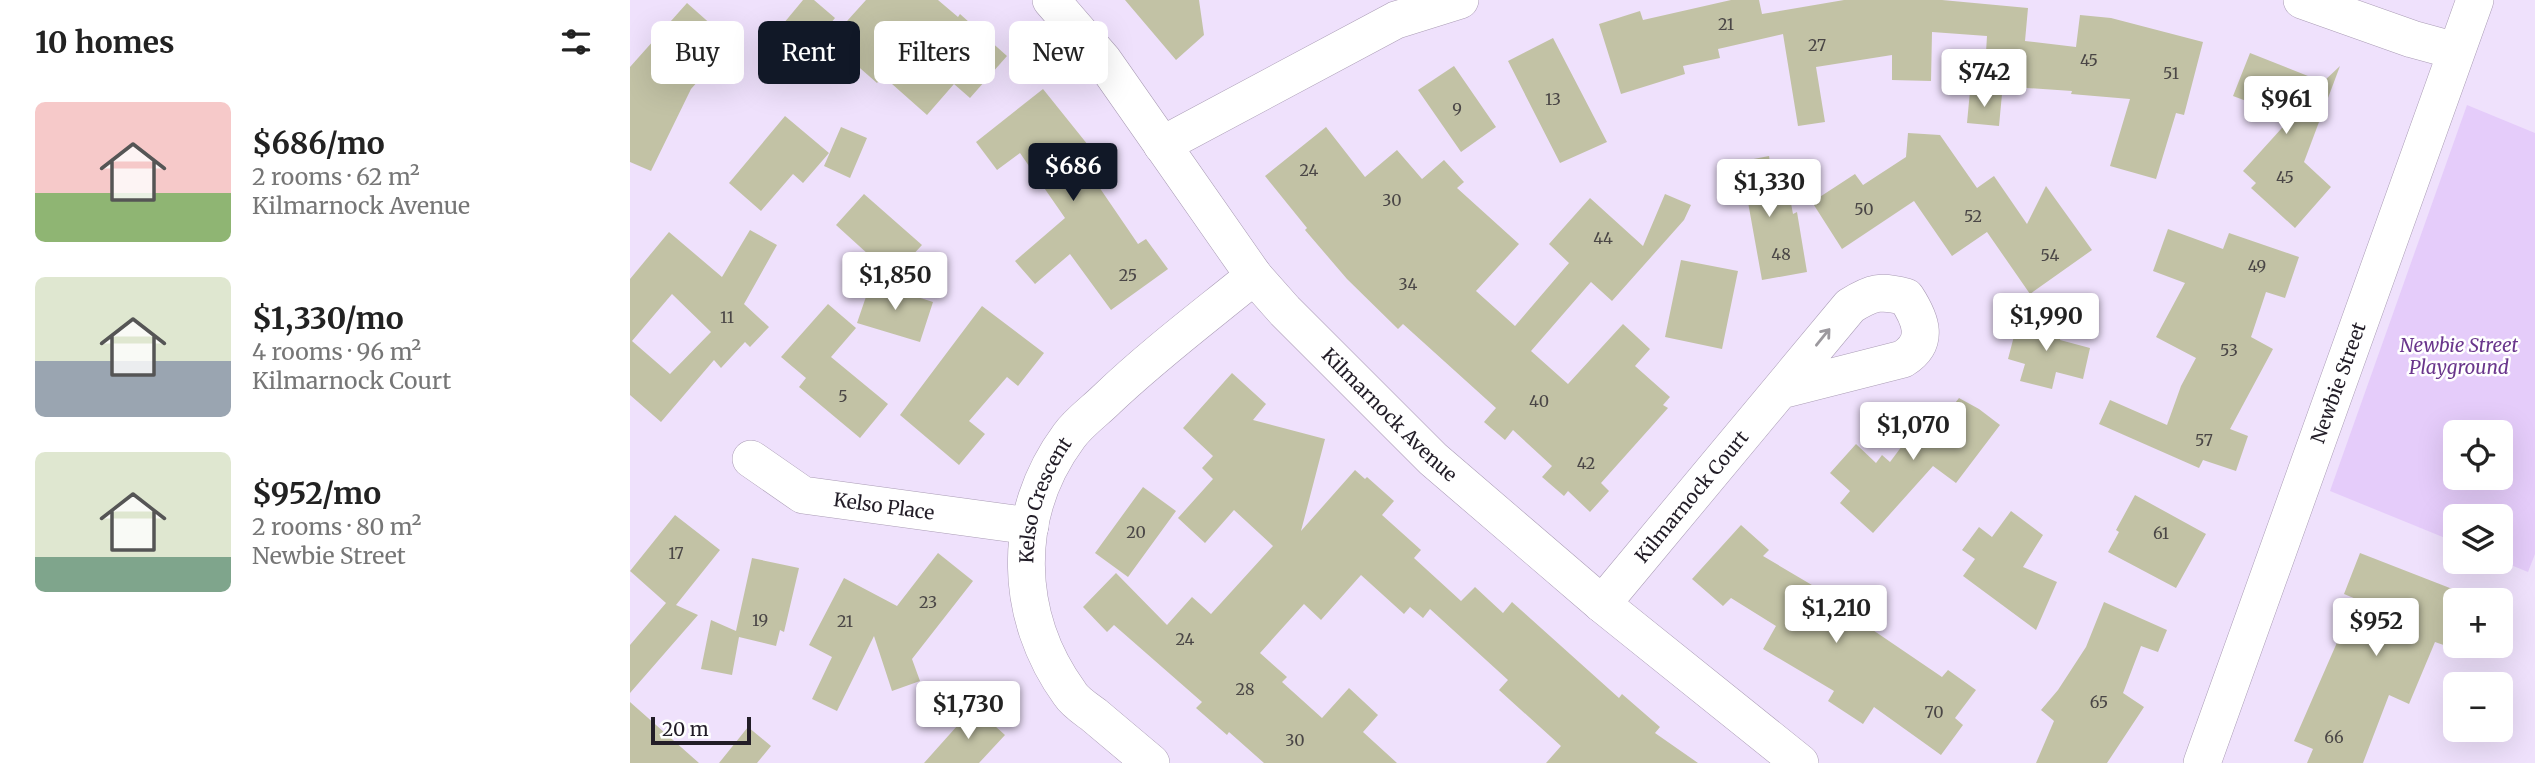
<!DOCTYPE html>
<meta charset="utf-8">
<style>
body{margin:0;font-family:Merriweather,serif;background:#f2f2f2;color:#222;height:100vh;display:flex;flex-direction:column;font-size:26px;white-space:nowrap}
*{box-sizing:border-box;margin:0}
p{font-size:23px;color:#767676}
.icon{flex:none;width:38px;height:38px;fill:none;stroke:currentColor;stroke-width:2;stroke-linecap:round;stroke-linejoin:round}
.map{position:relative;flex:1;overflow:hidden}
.details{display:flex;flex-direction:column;background:#fff;width:630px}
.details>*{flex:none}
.banner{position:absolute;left:21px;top:21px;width:665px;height:63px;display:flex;gap:14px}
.controls{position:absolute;left:1813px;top:420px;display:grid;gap:14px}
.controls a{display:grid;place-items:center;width:70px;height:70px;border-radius:10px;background:#fff;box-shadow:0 7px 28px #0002;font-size:35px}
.scale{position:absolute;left:21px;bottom:18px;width:100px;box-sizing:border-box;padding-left:7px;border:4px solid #221d27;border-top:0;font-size:19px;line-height:24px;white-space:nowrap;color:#221d27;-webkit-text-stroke:5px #fff;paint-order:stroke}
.price{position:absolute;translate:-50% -60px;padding:0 16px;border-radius:7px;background:#fff;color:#222;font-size:23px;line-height:46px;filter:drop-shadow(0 2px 4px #0008)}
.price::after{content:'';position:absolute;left:50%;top:42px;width:21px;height:16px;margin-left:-10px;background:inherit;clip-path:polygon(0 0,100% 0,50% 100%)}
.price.current{background:#111827;color:#fff}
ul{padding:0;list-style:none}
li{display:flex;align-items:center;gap:21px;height:175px;padding:0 35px}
li span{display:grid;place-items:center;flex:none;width:196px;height:140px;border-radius:10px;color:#555}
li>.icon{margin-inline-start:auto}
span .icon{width:84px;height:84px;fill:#fffc;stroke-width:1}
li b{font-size:30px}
h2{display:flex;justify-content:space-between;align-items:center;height:84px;padding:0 35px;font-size:30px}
.chip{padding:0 24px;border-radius:10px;background:#fff;box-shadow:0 7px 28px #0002;font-size:24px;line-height:63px}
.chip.current{background:#111827;color:#fff}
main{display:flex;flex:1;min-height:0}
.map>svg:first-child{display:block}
.green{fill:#e5ccfa;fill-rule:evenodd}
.building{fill:#c2c2a5;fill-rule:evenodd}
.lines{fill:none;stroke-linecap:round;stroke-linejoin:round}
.minor-casing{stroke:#aa9cb5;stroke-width:38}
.minor{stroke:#fff;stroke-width:37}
.oneway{stroke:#9c999e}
.labels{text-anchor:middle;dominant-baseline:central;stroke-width:5;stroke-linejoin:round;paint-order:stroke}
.number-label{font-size:16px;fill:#4a4646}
.park-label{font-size:19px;font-style:italic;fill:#6a368c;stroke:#fff}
.street-label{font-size:19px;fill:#221d27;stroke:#fff}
</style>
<main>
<section class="details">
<h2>10 homes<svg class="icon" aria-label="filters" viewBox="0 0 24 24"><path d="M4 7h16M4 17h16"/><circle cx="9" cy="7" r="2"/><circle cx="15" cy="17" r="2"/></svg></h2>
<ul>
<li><span style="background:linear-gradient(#f6c9c9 65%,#8fb573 0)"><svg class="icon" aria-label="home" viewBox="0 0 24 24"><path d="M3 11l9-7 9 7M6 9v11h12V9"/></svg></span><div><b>$686/mo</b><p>2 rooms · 62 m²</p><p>Kilmarnock Avenue</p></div></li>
<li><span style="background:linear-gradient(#dfe7d0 60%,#9aa5b1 0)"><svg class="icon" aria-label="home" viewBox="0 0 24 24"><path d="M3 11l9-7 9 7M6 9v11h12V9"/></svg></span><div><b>$1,330/mo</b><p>4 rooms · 96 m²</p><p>Kilmarnock Court</p></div></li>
<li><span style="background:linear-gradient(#dfe7d0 75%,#7fa58c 0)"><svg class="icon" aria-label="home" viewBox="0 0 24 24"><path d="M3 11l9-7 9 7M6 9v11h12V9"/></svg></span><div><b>$952/mo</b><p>2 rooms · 80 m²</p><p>Newbie Street</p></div></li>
</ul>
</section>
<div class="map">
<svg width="1905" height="763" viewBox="0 0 1905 763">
<rect width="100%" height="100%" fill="#efe1fc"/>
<path class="green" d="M 1837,105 L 1905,133 L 1905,554 L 1898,572 L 1871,561 L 1871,516 L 1825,516 L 1825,542 L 1700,491 ZM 1825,432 L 1871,432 L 1871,478 L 1825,478 Z"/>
<path class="building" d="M 173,0 L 184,0 L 205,18 L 162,70 L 134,47 Z
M 236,0 L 308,0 L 328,17 L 330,14 L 377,56 L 340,98 L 324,84 L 297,115 L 253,76 L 247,83 L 199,41 Z
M 495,0 L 569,0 L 574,35 L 546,60 Z
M 1101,0 L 1129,0 L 1132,14 L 1214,0 L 1312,0 L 1398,8 L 1395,41 L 1446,47 L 1450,15 L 1481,18 L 1573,42 L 1554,115 L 1546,113 L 1526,179 L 1480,166 L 1500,99 L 1441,94 L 1442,91 L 1354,85 L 1357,36 L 1302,32 L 1301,81 L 1262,80 L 1262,55 L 1186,67 L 1195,122 L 1168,126 L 1153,34 L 1088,49 L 1090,58 L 1053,66 L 1055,74 L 991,94 L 969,24 L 1010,11 L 1013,20 Z
M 57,3 L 102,43 L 61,89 L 21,171 L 0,162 L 0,67 Z
M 923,38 L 977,142 L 930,163 L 878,61 Z
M 1620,53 L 1693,82 L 1710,66 L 1674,162 L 1701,187 L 1665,228 L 1621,188 L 1626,183 L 1613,171 L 1661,118 L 1603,96 Z
M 824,66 L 866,127 L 831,152 L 788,90 Z
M 413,89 L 462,150 L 466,147 L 482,170 L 465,181 L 508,244 L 516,239 L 538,269 L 481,310 L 440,254 L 405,284 L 385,261 L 435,218 L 390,153 L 367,170 L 346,142 Z
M 1340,91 L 1372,94 L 1369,126 L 1337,123 Z
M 155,116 L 199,153 L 173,183 L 163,174 L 131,211 L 99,183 Z
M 211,127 L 237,138 L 220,178 L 194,166 Z
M 696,127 L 735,177 L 767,150 L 792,179 L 814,160 L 834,182 L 827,188 L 889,244 L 846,291 L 885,326 L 939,263 L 919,244 L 960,198 L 1013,246 L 1035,194 L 1061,205 L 1054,220 L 982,301 L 961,282 L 901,351 L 938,384 L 993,324 L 1020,349 L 1005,366 L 1040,397 L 1033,405 L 1038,408 L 971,483 L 979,491 L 960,512 L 938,491 L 934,496 L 912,477 L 922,466 L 883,430 L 875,440 L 854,422 L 866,408 L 773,324 L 768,329 L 717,279 L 675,230 L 677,228 L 635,176 Z
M 1278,133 L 1310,135 L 1347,188 L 1364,176 L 1397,224 L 1416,186 L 1462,250 L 1400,294 L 1357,232 L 1322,256 L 1284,201 L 1212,249 L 1182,202 L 1225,174 L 1233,185 L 1276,157 Z
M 1139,156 L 1146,200 L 1160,198 L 1163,214 L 1167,212 L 1177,272 L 1132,280 L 1116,191 L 1098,194 L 1093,165 Z
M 234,194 L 292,245 L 255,285 L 232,263 L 239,255 L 206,225 Z
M 1538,229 L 1593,249 L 1599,233 L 1669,257 L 1655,298 L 1636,292 L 1621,337 L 1643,349 L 1600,429 L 1618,436 L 1606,471 L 1573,460 L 1569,468 L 1469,424 L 1480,400 L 1537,425 L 1551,386 L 1566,358 L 1526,337 L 1555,283 L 1523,271 Z
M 120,230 L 147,245 L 114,304 L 139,327 L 120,347 L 115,342 L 91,368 L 84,360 L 31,422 L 0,395 L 0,279 L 39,232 L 92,277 ZM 42,294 L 81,332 L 40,374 L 2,341 Z
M 1051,260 L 1108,271 L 1092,349 L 1035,337 Z
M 241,282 L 303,302 L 290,342 L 227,323 Z
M 198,304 L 226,328 L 201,357 L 258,404 L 230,438 L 169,387 L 176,378 L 151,357 Z
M 352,306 L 414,353 L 388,386 L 377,377 L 339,421 L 355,434 L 329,465 L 270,415 Z
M 1389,317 L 1433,328 L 1430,340 L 1460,348 L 1453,379 L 1426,372 L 1422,389 L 1390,381 L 1395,364 L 1378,359 Z
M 602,373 L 636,404 L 623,420 L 695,439 L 671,531 L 725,470 L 735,479 L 737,477 L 764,501 L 752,515 L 791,550 L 784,558 L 831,601 L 845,587 L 873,613 L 882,602 L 989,698 L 992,694 L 1030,727 L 1025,733 L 1068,763 L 916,763 L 931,746 L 869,690 L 878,680 L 800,609 L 793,618 L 780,607 L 774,614 L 731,575 L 691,620 L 674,604 L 630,653 L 657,677 L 652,682 L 692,718 L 719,688 L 748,715 L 733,732 L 767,763 L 634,763 L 599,732 L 597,735 L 566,708 L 572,702 L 484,625 L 477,632 L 453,607 L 486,573 L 537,625 L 562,597 L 581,614 L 643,546 L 604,510 L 575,543 L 548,518 L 583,479 L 572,468 L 583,456 L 553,428 Z
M 1329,398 L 1349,409 L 1370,425 L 1326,483 L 1303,466 L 1243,533 L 1210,503 L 1220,491 L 1200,473 L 1226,444 L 1246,463 L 1252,455 L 1260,462 L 1302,406 L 1315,416 Z
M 513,487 L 546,511 L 498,577 L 465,553 Z
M 1505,495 L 1576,534 L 1546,588 L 1478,552 L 1489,532 L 1486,530 Z
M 1381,511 L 1413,535 L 1393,567 L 1427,582 L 1406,630 L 1333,576 L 1345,559 L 1332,550 L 1349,527 L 1362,537 Z
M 45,515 L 90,550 L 46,605 L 68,615 L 0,693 L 0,645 L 36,603 L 0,571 Z
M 1111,525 L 1139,550 L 1133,556 L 1209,601 L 1206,605 L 1312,677 L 1318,670 L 1346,690 L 1325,718 L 1333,725 L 1311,755 L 1244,707 L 1233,724 L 1198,701 L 1204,691 L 1133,649 L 1146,626 L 1101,598 L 1093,606 L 1062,579 Z
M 308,553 L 343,581 L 282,659 L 290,681 L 262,691 L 244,636 L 207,711 L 182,699 L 202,657 L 179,645 L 214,578 L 267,606 Z
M 1730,553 L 1825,590 L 1825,649 L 1805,642 L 1779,704 L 1759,695 L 1733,763 L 1677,763 L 1683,749 L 1664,741 L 1726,599 L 1714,594 Z
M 122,558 L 169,568 L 154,632 L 150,630 L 146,646 L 109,637 L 102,675 L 71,669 L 81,620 L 106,631 Z
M 1474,602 L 1537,630 L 1528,652 L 1511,646 L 1493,693 L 1514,707 L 1477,763 L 1406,763 L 1424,721 L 1411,710 L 1428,690 L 1456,647 Z
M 0,702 L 69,763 L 0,763 Z
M 344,707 L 375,735 L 349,763 L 294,763 Z
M 118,727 L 141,746 L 127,763 L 89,763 Z"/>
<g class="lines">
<g class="minor-casing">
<g id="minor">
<path id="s1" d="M 421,0 L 473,60 L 624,276 L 655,311 L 803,459 L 972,604 L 1170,763"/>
<path d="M 1672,0 L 1782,39 L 1826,51"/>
<path d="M 532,145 L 766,20 L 830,0"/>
<path id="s2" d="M 121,459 L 173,495 L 400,526"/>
<path id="s3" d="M 972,604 L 1220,306 C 1242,292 1251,290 1276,297 C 1291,320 1300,342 1273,359 L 1151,390"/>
<path id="s4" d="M 521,763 C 502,747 483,731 464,715 C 456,709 445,702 440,694 C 383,616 381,514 439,436 C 449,422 465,411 477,399 C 523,355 575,316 624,276"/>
<path id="s5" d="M 1572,763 L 1845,0"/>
</g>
</g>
<use href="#minor" class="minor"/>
</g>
<defs><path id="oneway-shaft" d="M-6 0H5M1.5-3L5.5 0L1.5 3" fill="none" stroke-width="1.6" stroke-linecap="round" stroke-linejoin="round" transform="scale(1.75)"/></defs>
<use class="oneway" href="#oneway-shaft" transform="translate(1193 337) rotate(-51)"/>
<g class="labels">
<g class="number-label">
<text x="1096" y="24">21</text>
<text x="1187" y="45">27</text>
<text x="1459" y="60">45</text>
<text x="1541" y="73">51</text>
<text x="923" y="99">13</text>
<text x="827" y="109">9</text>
<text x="679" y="170">24</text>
<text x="1655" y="177">45</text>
<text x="762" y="200">30</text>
<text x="1234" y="209">50</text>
<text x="1343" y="216">52</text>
<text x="973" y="238">44</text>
<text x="1151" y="254">48</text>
<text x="1420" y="255">54</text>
<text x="1627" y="266">49</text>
<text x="498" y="275">25</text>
<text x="778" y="284">34</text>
<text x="97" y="317">11</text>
<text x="1599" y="350">53</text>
<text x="213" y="396">5</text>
<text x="909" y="401">40</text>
<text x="1574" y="440">57</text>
<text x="956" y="463">42</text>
<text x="506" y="532">20</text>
<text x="1531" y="533">61</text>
<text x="46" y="553">17</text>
<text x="298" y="602">23</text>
<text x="130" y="620">19</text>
<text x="215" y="621">21</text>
<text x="555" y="639">24</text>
<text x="615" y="689">28</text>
<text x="1469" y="702">65</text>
<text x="1304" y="712">70</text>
<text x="1704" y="737">66</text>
<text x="665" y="740">30</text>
</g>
<g class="park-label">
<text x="1829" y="345">Newbie Street<tspan x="1829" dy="22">Playground</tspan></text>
</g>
<g class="street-label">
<text stroke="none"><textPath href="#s5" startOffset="404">Newbie Street</textPath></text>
<text stroke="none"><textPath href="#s1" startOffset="537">Kilmarnock Avenue</textPath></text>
<text stroke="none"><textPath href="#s3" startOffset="140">Kilmarnock Court</textPath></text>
<text stroke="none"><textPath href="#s4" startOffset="313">Kelso Crescent</textPath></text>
<text stroke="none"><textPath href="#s2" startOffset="145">Kelso Place</textPath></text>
</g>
</g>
</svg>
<div class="controls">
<a><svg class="icon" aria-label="locate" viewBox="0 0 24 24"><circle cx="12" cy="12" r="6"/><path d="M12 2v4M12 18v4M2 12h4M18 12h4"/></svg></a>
<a><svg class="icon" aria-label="layers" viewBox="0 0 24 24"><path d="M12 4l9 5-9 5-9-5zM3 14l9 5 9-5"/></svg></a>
<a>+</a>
<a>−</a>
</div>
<div class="scale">20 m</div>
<b class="price" style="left:1354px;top:109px">$742</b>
<b class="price" style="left:1656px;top:136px">$961</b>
<b class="price current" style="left:443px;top:203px">$686</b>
<b class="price" style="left:1139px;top:219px">$1,330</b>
<b class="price" style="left:265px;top:312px">$1,850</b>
<b class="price" style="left:1416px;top:353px">$1,990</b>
<b class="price" style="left:1283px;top:462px">$1,070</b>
<b class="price" style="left:1206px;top:645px">$1,210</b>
<b class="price" style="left:1746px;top:658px">$952</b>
<b class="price" style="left:338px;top:741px">$1,730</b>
<div class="banner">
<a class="chip">Buy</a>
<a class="chip current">Rent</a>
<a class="chip">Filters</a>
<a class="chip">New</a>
</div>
</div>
</main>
